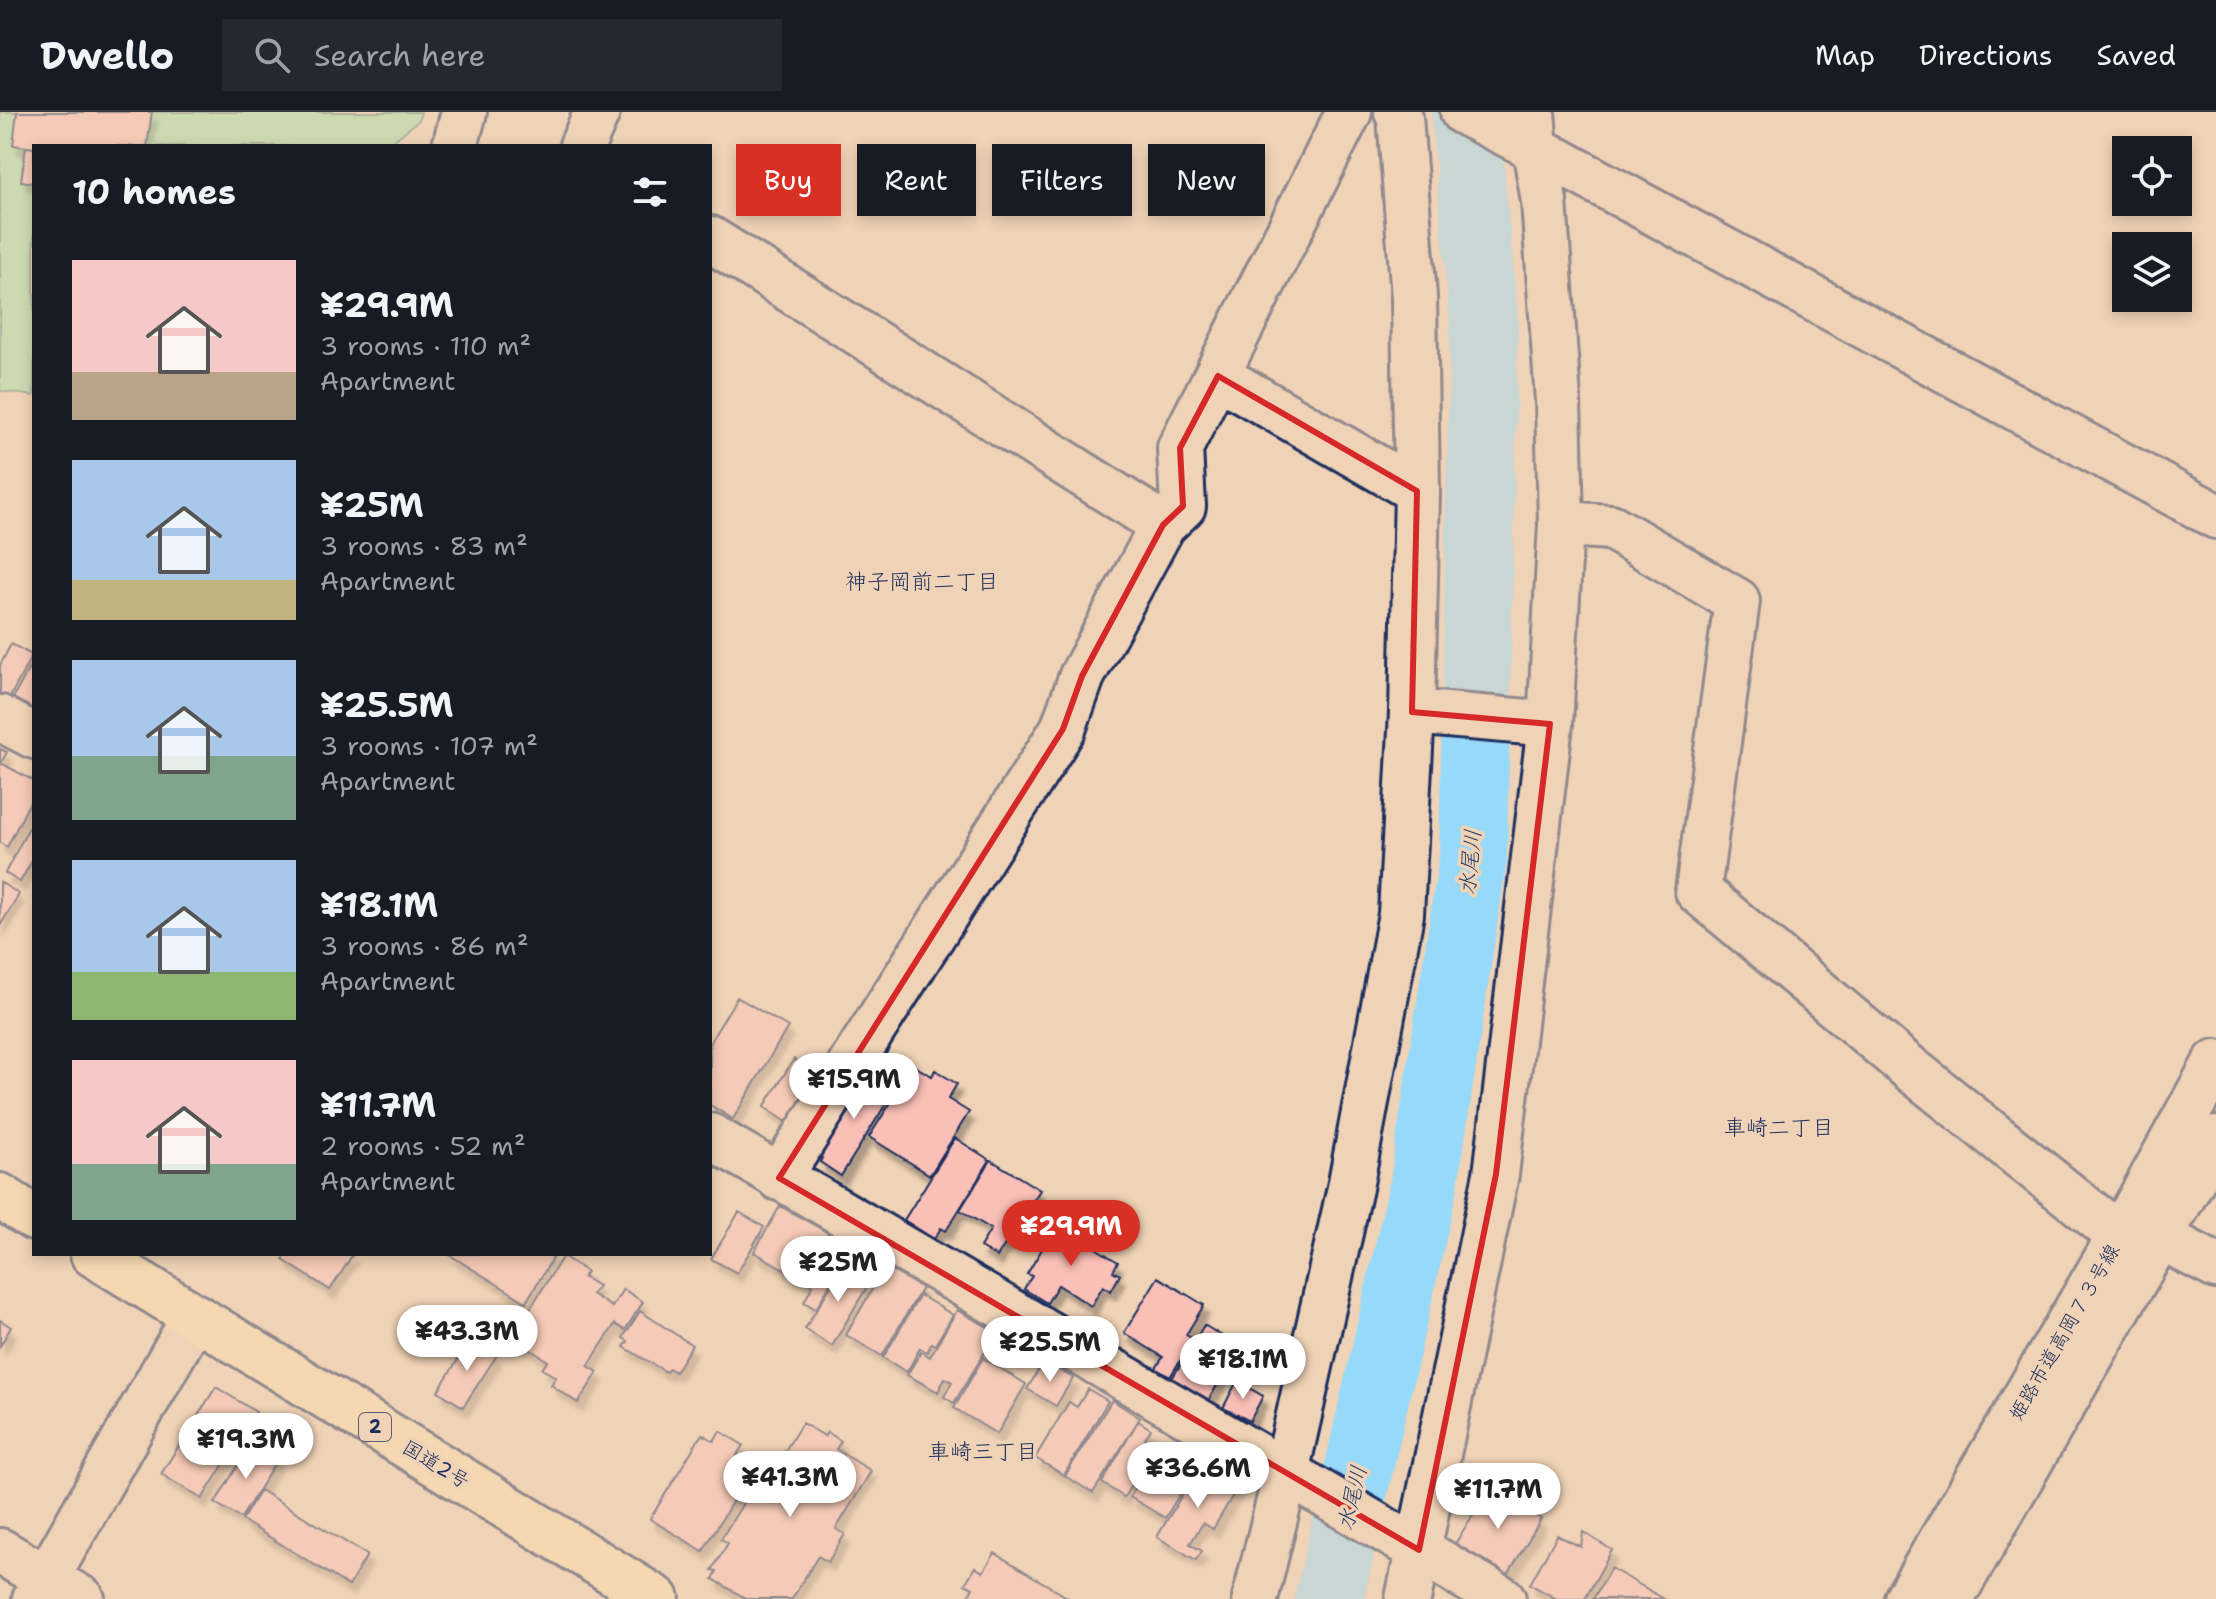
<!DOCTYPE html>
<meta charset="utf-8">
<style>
body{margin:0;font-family:"Shantell Sans","Klee One",sans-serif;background:#242831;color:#f1f3f6;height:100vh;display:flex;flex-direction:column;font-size:30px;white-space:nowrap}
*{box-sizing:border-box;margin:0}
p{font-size:26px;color:#9ea1a6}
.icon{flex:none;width:44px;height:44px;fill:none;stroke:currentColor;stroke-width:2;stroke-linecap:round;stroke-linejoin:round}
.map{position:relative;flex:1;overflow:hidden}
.details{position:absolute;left:32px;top:32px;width:680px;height:1112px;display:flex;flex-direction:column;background:#171b24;border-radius:0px;box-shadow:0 4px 12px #0003}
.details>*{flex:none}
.top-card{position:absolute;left:736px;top:32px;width:760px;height:72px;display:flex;gap:16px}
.fabs{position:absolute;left:2112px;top:24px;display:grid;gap:16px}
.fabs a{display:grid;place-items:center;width:80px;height:80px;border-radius:0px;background:#171b24;box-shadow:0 4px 12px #0003;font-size:40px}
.price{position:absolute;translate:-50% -68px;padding:0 18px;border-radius:28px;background:#fff;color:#222;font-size:26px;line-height:52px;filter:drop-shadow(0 2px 4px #0008)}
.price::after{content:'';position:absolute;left:50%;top:48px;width:24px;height:18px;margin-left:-12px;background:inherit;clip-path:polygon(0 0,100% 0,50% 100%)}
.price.selected{background:#d93025;color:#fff}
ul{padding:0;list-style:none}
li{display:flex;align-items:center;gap:24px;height:200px;padding:0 40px}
li span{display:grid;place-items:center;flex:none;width:224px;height:160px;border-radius:0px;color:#555}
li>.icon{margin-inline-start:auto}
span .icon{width:96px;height:96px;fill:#fffc;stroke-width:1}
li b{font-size:34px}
h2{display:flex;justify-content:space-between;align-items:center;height:96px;padding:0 40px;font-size:34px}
.chip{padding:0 28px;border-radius:0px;background:#171b24;box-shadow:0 4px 12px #0003;font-size:28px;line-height:72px}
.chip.selected{background:#d93025;color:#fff}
header{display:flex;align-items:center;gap:48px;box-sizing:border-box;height:112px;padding:0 40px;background:#171b24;border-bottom:2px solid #363941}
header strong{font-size:38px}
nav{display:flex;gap:44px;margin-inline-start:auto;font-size:28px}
.search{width:560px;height:72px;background:#242831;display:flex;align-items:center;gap:20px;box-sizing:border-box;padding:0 28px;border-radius:0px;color:#9ea1a6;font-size:30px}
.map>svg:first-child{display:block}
.green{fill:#a1e1aa;stroke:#5e8884;stroke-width:2}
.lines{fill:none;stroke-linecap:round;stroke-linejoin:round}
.river{stroke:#97d9f9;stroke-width:68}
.building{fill:#fabfb7;stroke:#1b2f5e;stroke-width:2;filter:url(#shadow)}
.minor-casing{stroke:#1b2f5e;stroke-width:50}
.highway-casing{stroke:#1b2f5e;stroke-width:50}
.minor{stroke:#f0d3b6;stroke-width:44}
.highway{stroke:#faddab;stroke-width:44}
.marked{fill:none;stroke:#d62828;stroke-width:6;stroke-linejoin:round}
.labels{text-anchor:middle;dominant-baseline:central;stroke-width:7;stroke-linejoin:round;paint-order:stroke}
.shield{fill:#f0d3b6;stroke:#5b6078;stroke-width:2}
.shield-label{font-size:18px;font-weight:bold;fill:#1b2f5e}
.street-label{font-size:20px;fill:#1b2f5e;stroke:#f0d3b6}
.neighbourhood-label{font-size:22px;fill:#1b2f5e;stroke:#f0d3b6}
.water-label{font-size:22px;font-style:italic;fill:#27406e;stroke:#f0d3b6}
</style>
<header>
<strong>Dwello</strong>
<div class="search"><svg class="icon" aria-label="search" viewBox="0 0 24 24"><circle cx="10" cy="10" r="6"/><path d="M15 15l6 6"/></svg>Search here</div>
<nav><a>Map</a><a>Directions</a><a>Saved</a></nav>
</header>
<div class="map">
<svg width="2216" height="1487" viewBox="0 0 2216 1487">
<defs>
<filter id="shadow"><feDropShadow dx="5" dy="9" stdDeviation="2" flood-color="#0004"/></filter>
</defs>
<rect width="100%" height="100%" fill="#f0d3b6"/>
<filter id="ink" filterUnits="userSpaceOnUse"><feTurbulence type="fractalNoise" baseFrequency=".0125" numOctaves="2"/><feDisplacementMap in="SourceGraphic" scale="16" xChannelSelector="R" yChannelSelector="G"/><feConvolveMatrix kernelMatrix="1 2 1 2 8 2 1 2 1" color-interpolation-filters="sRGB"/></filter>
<g filter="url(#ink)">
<path class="green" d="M 0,0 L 421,0 L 419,8 L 387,34 L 34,34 L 34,284 L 0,279 Z"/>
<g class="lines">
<path class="river" d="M 1329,1487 L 1424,1071 L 1473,746 L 1484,209 L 1465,0"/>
</g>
<path class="building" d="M 17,0 L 152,0 L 147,34 L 34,34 L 34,36 L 13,33 Z
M 26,35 L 34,36 L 34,71 L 21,69 Z
M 11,532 L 32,543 L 7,591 L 0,588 L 0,553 Z
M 34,547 L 34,603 L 11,590 Z
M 0,637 L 7,640 L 1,651 L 34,669 L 34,682 L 7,735 L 0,731 Z
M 34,706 L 34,745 L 20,770 L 5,761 Z
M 0,770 L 19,782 L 0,814 Z
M 737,885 L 788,915 L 733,1007 L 710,993 L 710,930 Z
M 794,947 L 815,961 L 812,966 L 820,971 L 793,1014 L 764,995 Z
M 914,954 L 932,964 L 935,958 L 957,972 L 948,987 L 969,1000 L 930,1063 L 869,1025 Z
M 867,955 L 897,974 L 841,1064 L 820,1050 L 822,1046 L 813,1040 Z
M 955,1026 L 990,1048 L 946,1119 L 941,1116 L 934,1127 L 904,1108 Z
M 991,1048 L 1040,1078 L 997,1145 L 980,1135 L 991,1117 L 960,1098 Z
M 780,1094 L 839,1127 L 833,1138 L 845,1145 L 816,1197 L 804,1190 L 813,1173 L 754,1140 Z
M 739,1100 L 764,1115 L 737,1161 L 711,1147 Z
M 1057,1112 L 1118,1150 L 1113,1159 L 1120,1163 L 1111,1179 L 1103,1174 L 1091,1194 L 1058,1173 L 1047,1191 L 1024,1177 L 1032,1164 L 1027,1162 Z
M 286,1142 L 353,1142 L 330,1178 L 283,1148 Z
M 448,1142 L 555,1142 L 526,1190 Z
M 563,1144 L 587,1160 L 583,1165 L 598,1174 L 592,1182 L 612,1195 L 623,1177 L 643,1190 L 625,1218 L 615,1212 L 588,1254 L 598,1260 L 578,1291 L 551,1273 L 556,1265 L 542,1257 L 548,1249 L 512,1226 Z
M 845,1150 L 864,1160 L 860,1167 L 868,1173 L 832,1234 L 805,1217 Z
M 885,1155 L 922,1176 L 882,1244 L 846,1223 Z
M 1158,1165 L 1204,1193 L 1186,1223 L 1193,1227 L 1167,1270 L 1153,1261 L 1163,1245 L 1124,1221 Z
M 920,1183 L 953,1203 L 935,1233 L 932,1231 L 927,1240 L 920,1236 L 907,1260 L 883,1246 Z
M 957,1198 L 997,1220 L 954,1291 L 944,1285 L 952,1270 L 945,1266 L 938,1280 L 907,1263 L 921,1240 L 930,1245 Z
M 640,1199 L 692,1233 L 675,1260 L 669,1256 L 666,1260 L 624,1235 L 628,1229 L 623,1226 Z
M 0,1208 L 11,1215 L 0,1234 Z
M 1204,1213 L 1240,1235 L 1206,1292 L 1170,1270 Z
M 471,1227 L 497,1243 L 463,1295 L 438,1279 Z
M 983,1246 L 1026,1272 L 997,1322 L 954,1296 Z
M 1044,1249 L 1073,1266 L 1056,1294 L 1027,1277 Z
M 1237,1269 L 1263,1284 L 1250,1309 L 1223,1296 Z
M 216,1275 L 256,1300 L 202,1387 L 161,1362 Z
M 1088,1277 L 1108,1289 L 1064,1363 L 1035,1346 L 1069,1290 L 1077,1295 Z
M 1112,1288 L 1140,1306 L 1093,1381 L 1065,1364 Z
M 1138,1309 L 1151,1317 L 1145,1327 L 1155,1333 L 1124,1385 L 1102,1371 Z
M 802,1311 L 825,1324 L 827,1320 L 841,1329 L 836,1337 L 871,1359 L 836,1417 L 845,1422 L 828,1450 L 818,1444 L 792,1487 L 747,1487 L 713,1467 L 717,1459 L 712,1458 L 728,1431 L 721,1427 L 758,1367 L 765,1371 Z
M 720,1319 L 743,1333 L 737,1343 L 754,1353 L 703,1439 L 650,1407 L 702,1322 L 714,1329 Z
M 251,1332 L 277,1348 L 241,1406 L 215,1391 Z
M 1159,1336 L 1195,1357 L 1165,1406 L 1130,1385 Z
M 1198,1356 L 1208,1362 L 1211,1356 L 1239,1373 L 1213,1417 L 1203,1411 L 1193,1427 L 1190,1432 L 1202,1439 L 1196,1448 L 1157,1425 Z
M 1492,1372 L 1510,1383 L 1508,1387 L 1541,1407 L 1507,1464 L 1455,1432 Z
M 260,1378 L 367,1443 L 349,1474 L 242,1408 Z
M 1583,1420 L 1612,1438 L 1585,1487 L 1557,1487 L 1530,1472 L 1557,1423 L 1581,1435 Z
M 995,1441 L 1070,1487 L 967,1487 L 973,1476 L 965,1472 L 975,1455 L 983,1460 Z
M 1611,1456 L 1664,1487 L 1593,1487 Z"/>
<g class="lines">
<g class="minor-casing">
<path id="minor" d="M 1463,0 L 1535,36 L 2216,404
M 455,34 L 464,0
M 582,34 L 597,0
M 710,127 L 1163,413
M 1218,264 L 1417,379
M 1561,412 L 1611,415 L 1737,489 L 1698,779 L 1912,958 L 2120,1124 L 2160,1125 L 2216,1154
M 1412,600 L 1550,612
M 0,606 L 34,624
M 710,1024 L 1503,1487
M 779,1066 L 1063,617 L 1082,564 L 1163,413 L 1183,394 L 1180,336 L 1349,0
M 0,1439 L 82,1487
M 35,1487 L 194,1205
M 1255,1487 L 1286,1361 L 1350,1076 L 1401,802 L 1412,600 L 1417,379 L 1414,185 L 1400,5 L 1397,0
M 1408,1487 L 1496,1062 L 1550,612 L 1561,412 L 1558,288 L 1544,89 L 1535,36 L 1532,0
M 1907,1487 L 2120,1124 L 2216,950
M 1951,1487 L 2216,1027"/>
</g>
<g class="highway-casing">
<path id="highway" d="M 0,1084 L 34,1106
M 93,1142 L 657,1487"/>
</g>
<use href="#minor" class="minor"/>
<use href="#highway" class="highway"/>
</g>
</g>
<path d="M0 0H2216V1487H0ZM 1218,264 L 1417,379 L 1412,600 L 1550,612 L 1496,1062 L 1419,1438 L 779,1066 L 1063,617 L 1082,564 L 1163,413 L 1183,394 L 1180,336 Z" fill="#f0d3b6" fill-opacity=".55" fill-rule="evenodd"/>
<path class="marked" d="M 1218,264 L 1417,379 L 1412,600 L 1550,612 L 1496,1062 L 1419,1438 L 779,1066 L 1063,617 L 1082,564 L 1163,413 L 1183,394 L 1180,336 Z"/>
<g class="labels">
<rect class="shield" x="359" y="1301" width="32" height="28" rx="6"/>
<g class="shield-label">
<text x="375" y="1315">2</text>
</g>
<g class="street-label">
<text transform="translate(2064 1220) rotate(-60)">姫路市道高岡７３号線</text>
<text transform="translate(436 1352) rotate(31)">国道2号</text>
</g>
<g class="neighbourhood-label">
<text x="922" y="469">神子岡前二丁目</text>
<text x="1779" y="1015">車崎二丁目</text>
<text x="983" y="1339">車崎三丁目</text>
</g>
<g class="water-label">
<text transform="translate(1470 750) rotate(-85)">水尾川</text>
<text transform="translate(1352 1386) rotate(-77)">水尾川</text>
</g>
</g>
</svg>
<div class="fabs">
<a><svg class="icon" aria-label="locate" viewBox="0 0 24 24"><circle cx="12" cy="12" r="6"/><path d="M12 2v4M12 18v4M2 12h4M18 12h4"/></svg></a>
<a><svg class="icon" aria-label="layers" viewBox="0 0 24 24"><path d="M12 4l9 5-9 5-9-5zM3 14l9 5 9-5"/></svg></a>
</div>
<b class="price" style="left:854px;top:1009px">¥15.9M</b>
<b class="price selected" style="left:1071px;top:1156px">¥29.9M</b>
<b class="price" style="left:838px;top:1192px">¥25M</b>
<b class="price" style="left:467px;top:1261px">¥43.3M</b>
<b class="price" style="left:1050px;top:1272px">¥25.5M</b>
<b class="price" style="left:1243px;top:1289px">¥18.1M</b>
<b class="price" style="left:246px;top:1369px">¥19.3M</b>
<b class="price" style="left:1198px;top:1398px">¥36.6M</b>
<b class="price" style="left:790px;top:1407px">¥41.3M</b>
<b class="price" style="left:1498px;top:1419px">¥11.7M</b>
<div class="top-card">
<a class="chip selected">Buy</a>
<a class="chip">Rent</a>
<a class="chip">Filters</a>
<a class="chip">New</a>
</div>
<section class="details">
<h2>10 homes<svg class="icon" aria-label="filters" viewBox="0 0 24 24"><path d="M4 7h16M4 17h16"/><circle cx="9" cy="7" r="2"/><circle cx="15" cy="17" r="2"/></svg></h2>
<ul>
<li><span style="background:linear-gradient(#f6c9c9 70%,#b9a48a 0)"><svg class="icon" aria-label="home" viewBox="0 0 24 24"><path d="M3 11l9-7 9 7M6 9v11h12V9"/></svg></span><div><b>¥29.9M</b><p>3 rooms · 110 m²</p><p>Apartment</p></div></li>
<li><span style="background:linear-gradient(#a9c7e8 75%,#c2b280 0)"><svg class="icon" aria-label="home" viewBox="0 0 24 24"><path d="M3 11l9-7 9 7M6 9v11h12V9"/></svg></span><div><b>¥25M</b><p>3 rooms · 83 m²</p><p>Apartment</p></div></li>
<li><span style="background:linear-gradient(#a9c7e8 60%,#7fa58c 0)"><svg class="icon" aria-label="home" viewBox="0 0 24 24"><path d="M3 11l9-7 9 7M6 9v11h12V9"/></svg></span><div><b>¥25.5M</b><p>3 rooms · 107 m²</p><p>Apartment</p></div></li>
<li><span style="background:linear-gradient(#a9c7e8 70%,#8fb573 0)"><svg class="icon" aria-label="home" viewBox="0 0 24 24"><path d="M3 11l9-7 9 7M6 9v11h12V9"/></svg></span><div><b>¥18.1M</b><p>3 rooms · 86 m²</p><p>Apartment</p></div></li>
<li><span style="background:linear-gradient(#f6c9c9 65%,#7fa58c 0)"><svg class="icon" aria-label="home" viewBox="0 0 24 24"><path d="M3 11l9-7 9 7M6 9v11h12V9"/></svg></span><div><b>¥11.7M</b><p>2 rooms · 52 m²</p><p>Apartment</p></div></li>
</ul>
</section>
</div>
